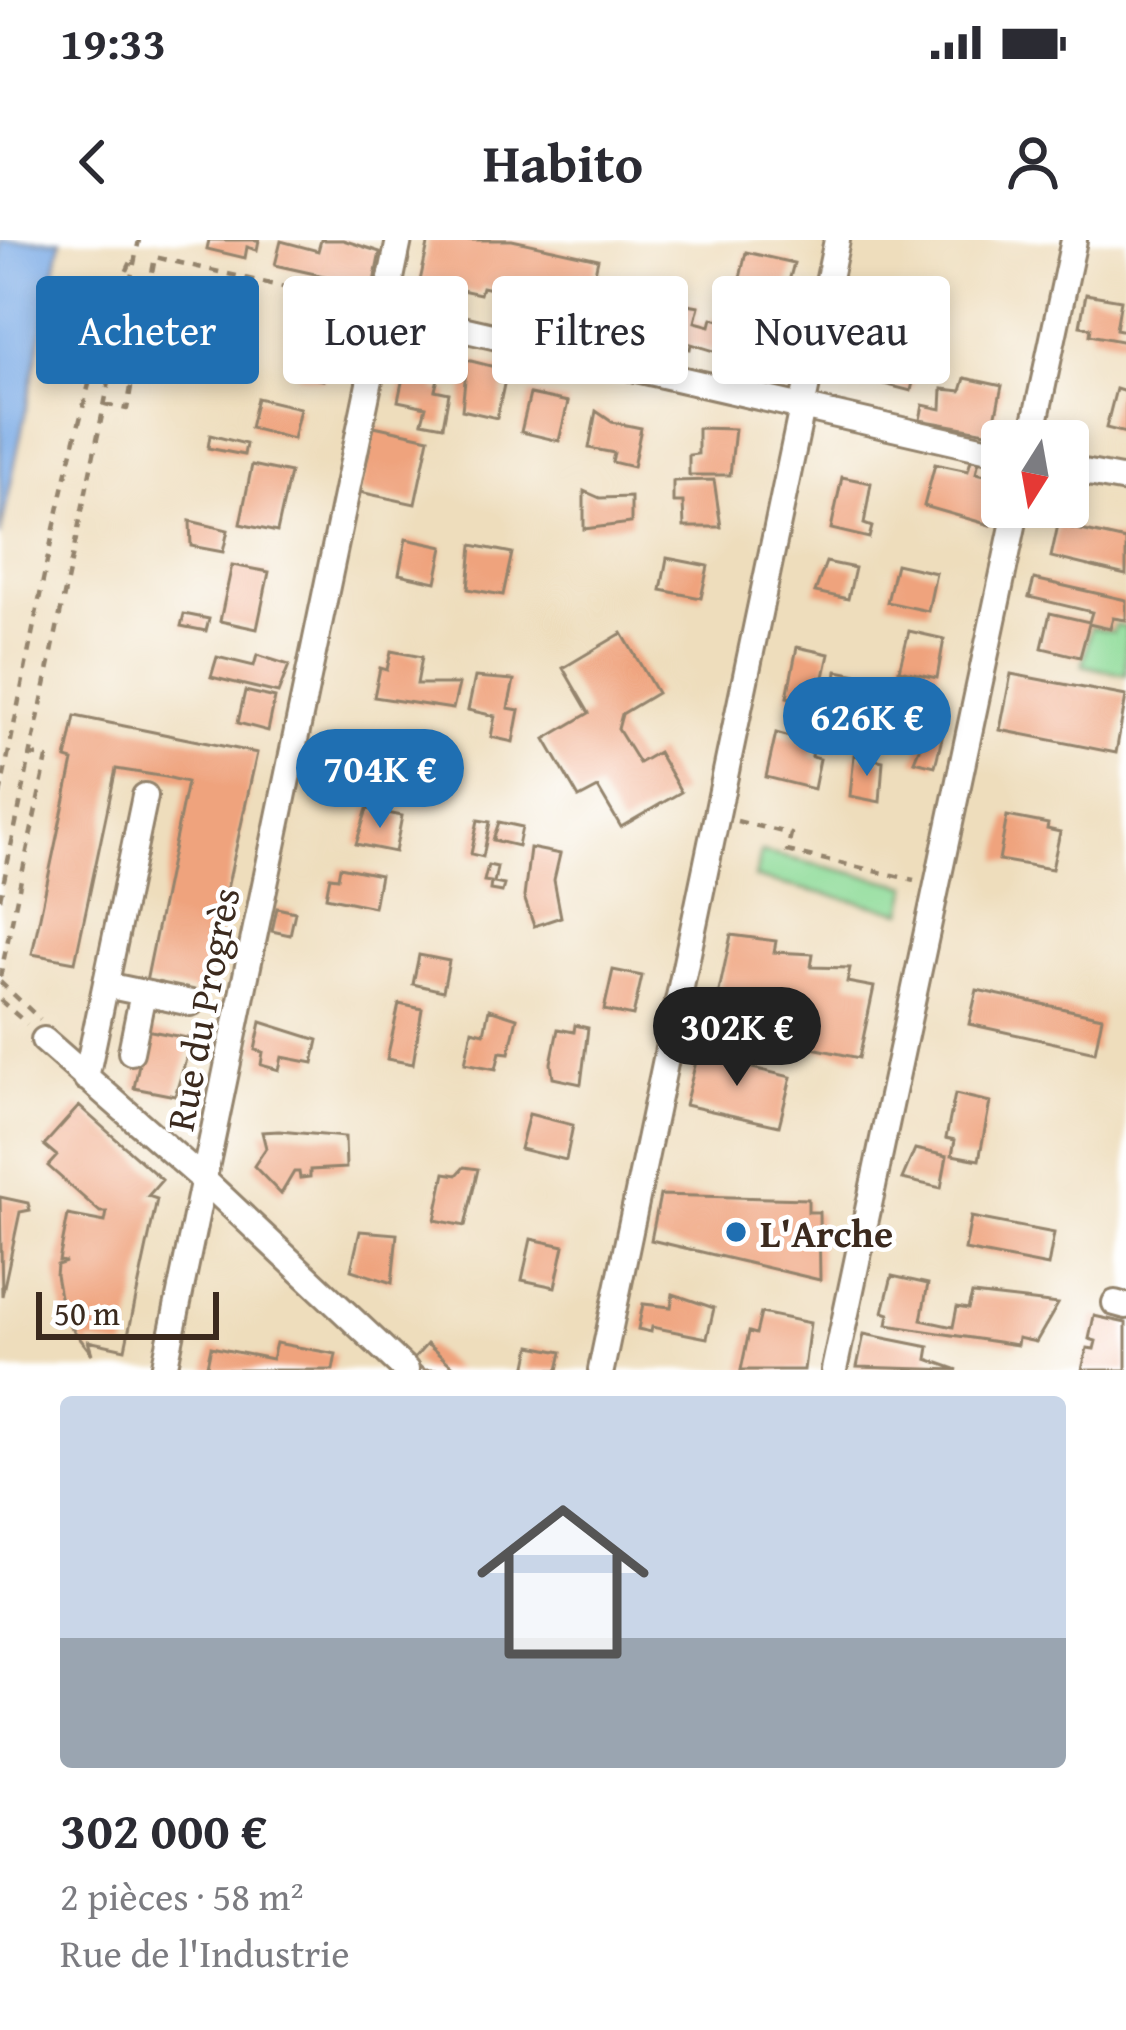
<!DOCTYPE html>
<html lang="fr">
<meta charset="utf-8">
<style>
body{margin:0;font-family:"Gentium Book Plus",serif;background:#f7f7f7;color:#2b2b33;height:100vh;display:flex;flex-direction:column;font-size:45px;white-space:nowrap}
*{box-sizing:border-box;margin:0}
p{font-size:39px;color:#7c7c81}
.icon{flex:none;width:66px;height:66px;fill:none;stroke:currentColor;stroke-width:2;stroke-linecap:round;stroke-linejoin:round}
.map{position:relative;height:1130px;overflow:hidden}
.sheet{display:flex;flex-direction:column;background:#fff;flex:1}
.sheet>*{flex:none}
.hud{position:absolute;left:36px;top:36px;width:1056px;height:108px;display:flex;gap:24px}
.needle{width:78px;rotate:191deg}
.buttons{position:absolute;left:981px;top:180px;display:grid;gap:24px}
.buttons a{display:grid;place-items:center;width:108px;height:108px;border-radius:12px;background:#fff;box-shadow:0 6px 18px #0003;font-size:60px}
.scale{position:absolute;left:36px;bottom:30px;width:183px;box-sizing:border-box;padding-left:12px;border:6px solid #3b2a1e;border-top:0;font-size:33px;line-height:42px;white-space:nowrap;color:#3b2a1e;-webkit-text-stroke:9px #fff;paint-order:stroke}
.price{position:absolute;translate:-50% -102px;padding:0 27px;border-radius:42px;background:#1f6fb2;color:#fff;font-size:39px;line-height:78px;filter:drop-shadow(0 3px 6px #0008)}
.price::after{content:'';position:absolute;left:50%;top:72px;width:36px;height:27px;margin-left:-18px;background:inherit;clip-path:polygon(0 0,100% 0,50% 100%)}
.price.selected{background:#222;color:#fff}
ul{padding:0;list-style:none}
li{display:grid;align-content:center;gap:24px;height:636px;padding:0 60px}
li span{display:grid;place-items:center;height:372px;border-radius:12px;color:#555}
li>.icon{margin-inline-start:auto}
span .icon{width:216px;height:216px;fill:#fffc;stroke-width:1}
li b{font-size:51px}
.pill{padding:0 42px;border-radius:12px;background:#fff;box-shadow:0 6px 18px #0003;font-size:42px;line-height:108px}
.pill.selected{background:#1f6fb2;color:#fff}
.status{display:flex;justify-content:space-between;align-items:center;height:84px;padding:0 60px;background:#fff;direction:ltr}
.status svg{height:33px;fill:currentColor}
header{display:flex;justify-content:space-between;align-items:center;height:156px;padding:0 60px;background:#fff;font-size:54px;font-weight:800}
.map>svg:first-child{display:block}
.green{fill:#8edb98;stroke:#64825b;stroke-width:3}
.water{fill:#7aaae5;stroke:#5a6a82;stroke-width:3}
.building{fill:#efa37d}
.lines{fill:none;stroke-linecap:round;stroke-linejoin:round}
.minor-casing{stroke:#94846d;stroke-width:30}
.path{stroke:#94846d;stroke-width:4.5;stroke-dasharray:9 9;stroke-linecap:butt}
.minor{stroke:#fff;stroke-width:24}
.poi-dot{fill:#1f6fb2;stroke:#fff;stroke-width:4.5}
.labels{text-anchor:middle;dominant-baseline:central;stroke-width:9;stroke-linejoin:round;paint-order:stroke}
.street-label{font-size:39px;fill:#3b2a1e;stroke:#fff}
.poi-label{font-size:39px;font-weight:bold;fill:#3b2a1e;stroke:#fff;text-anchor:start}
</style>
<div class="status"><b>19:33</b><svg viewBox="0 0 49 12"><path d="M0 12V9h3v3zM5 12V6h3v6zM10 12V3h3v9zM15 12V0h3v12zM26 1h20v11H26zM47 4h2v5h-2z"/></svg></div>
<header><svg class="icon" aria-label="back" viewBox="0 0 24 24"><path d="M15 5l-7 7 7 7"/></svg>Habito<svg class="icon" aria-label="person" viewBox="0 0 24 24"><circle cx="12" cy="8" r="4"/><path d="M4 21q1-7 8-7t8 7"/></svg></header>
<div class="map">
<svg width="1126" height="1130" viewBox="0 0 1126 1130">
<rect width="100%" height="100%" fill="#fff"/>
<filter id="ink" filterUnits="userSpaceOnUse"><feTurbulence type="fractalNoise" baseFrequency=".00833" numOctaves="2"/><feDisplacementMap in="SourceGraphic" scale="24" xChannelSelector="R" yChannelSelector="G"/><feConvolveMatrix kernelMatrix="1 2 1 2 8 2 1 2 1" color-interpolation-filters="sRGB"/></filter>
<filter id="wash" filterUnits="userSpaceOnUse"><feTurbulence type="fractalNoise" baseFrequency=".004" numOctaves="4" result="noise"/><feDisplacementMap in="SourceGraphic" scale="48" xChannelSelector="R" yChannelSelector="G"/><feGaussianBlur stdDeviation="2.7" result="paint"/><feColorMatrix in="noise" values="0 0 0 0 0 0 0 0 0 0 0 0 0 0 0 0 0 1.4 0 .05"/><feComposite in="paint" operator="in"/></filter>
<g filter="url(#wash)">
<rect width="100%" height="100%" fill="#eeddbc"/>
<path class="green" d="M 1115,385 L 1126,387 L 1126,435 L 1083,425 L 1091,387 L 1113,392 Z
M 761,612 L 909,646 L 903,672 L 755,638 Z"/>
<path class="water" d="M 0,0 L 61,0 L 0,296 Z"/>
<g id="blocks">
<path class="building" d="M 209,0 L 259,0 L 257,10 L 247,7 L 245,18 L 207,9 Z
M 321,0 L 343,0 L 380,12 L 373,47 L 275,25 L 281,1 L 318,11 Z
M 429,0 L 512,0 L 598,19 L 585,78 L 503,61 L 505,52 L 482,47 L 480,54 L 420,41 Z
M 746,12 L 794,23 L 781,70 L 735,60 Z
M 629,37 L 659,44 L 649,93 L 618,86 Z
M 675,47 L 685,49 L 682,63 L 699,66 L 695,82 L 710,86 L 712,78 L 724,81 L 725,75 L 759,83 L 750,122 L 691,104 L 690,109 L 672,105 L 681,63 L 672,61 Z
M 1086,54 L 1121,60 L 1116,89 L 1126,91 L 1126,102 L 1090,95 L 1091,88 L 1080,86 Z
M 854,77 L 924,93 L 911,151 L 872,141 L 876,125 L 844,117 Z
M 305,86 L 335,92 L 323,140 L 298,135 Z
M 467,120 L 507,130 L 497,178 L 462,170 Z
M 405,128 L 439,135 L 435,150 L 449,153 L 443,186 L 422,182 L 426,167 L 398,161 Z
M 965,138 L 1002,146 L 992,193 L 920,180 L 923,165 L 941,169 L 942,149 L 961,151 Z
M 1116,149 L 1126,152 L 1126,193 L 1106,188 Z
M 530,154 L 568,162 L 559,201 L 521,192 Z
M 257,158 L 300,168 L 293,199 L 250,188 Z
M 596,171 L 612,182 L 641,188 L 633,227 L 612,222 L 614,213 L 589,208 Z
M 374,186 L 429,198 L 415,264 L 360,252 Z
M 698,188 L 735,189 L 730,235 L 689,235 L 689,215 L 698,214 Z
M 210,195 L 246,204 L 244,215 L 208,208 Z
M 971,220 L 979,221 L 976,233 L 1000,238 L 990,285 L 924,266 L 935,224 L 968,231 Z
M 252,225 L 290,233 L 277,292 L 240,284 Z
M 842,237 L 871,243 L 864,284 L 872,287 L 869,298 L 831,289 Z
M 714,240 L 721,287 L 684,287 L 683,262 L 673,262 L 673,241 Z
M 584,251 L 600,258 L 631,257 L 631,283 L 584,289 Z
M 190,281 L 228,290 L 223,312 L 191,306 Z
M 1058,285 L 1126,300 L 1126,335 L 1051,317 Z
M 406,299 L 443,307 L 436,342 L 399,334 Z
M 472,305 L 512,313 L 503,355 L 468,349 Z
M 667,318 L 708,326 L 701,358 L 661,350 Z
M 826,322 L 855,328 L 848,359 L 815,352 Z
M 896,324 L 936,333 L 928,371 L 887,362 Z
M 232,325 L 269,332 L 257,389 L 220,381 Z
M 1034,339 L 1126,360 L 1126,380 L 1113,378 L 1110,389 L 1089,384 L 1080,417 L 1042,408 L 1050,373 L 1089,382 L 1092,372 L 1029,357 Z
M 184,374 L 209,379 L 206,391 L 181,386 Z
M 909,391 L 944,399 L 937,438 L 899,430 Z
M 622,393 L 657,453 L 622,474 L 618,489 L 639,523 L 658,512 L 681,552 L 621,587 L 598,548 L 579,558 L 545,499 L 589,473 L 563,428 Z
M 797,407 L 829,414 L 818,464 L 787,457 Z
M 391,411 L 422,417 L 417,444 L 459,444 L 453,469 L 374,457 L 380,428 L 387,430 Z
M 257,415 L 289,425 L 278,453 L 211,437 L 217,417 L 254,426 Z
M 837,431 L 877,439 L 864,492 L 832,485 Z
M 1011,434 L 1126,456 L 1116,513 L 1000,490 Z
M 475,437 L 514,440 L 508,468 L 519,470 L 513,502 L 491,497 L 495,476 L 468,470 Z
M 245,451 L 275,458 L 268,491 L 238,483 Z
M 75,476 L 257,513 L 204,753 L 146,742 L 187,542 L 166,537 L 116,529 L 75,722 L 32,714 L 73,521 L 66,519 Z
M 927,489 L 943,494 L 935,526 L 914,521 Z
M 776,493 L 814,504 L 812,517 L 820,519 L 814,549 L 766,537 Z
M 331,511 L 361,517 L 354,551 L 323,545 Z
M 854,515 L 883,521 L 880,562 L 850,556 Z
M 367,569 L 402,576 L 395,612 L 356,604 Z
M 1007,576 L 1048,584 L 1047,589 L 1060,592 L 1052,629 L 999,620 Z
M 478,580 L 490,582 L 483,617 L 471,614 Z
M 499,582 L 522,587 L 518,606 L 493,600 Z
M 530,608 L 560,614 L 554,640 L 561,677 L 534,686 L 524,657 Z
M 488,625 L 497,627 L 494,643 L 504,645 L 502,652 L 490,650 L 491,642 L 484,641 Z
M 340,627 L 380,635 L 374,667 L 326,657 L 330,637 L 338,638 Z
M 277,668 L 295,672 L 290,695 L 272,691 Z
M 731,695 L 776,701 L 774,712 L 813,714 L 811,727 L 850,728 L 847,742 L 874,747 L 859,818 L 771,799 L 773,788 L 714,775 Z
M 419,715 L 449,721 L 443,751 L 413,744 Z
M 613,730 L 642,736 L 633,776 L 604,770 Z
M 977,750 L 1102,777 L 1095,812 L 969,784 Z
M 399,764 L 422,769 L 413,824 L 387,819 Z
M 489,769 L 517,778 L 509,813 L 500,812 L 496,829 L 465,823 L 472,790 L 484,793 Z
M 261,782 L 318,800 L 313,823 L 282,817 L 279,830 L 261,825 L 263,812 L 255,810 Z
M 575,785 L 588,788 L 581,844 L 553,838 L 551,823 L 558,789 L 574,792 Z
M 146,790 L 192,799 L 175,856 L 134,848 Z
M 700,806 L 712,809 L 710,818 L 719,821 L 721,813 L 736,817 L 735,824 L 791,837 L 779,886 L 685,865 Z
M 955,854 L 990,862 L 979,920 L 952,915 L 955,900 L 946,898 Z
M 79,866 L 162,940 L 148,956 L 157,959 L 125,1109 L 88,1101 L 92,1114 L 64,1078 L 56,1035 L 57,1025 L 66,1022 L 59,1021 L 68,975 L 105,982 L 107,972 L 100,972 L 48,926 L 57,916 L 44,905 Z
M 529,874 L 573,885 L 566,920 L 520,909 Z
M 279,891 L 345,897 L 346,928 L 310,930 L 310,937 L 300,938 L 299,932 L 294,932 L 281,954 L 254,926 L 266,908 L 262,892 Z
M 915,909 L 947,916 L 941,948 L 902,939 Z
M 464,927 L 478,929 L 465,986 L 435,980 L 445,933 L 457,935 Z
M 660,955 L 808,959 L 808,972 L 819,972 L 820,1040 L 651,1000 Z
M 0,957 L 28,963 L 30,970 L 20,972 L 2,1056 Z
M 971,977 L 1054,993 L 1048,1026 L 965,1010 Z
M 360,991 L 397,994 L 392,1043 L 351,1030 Z
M 531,999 L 564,1006 L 555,1047 L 522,1040 Z
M 892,1036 L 928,1044 L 921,1080 L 953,1087 L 957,1067 L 968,1069 L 972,1054 L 1058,1064 L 1036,1102 L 1018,1098 L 1017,1105 L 887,1085 L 889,1074 L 883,1072 Z
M 673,1054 L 714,1068 L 707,1098 L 652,1087 L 651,1092 L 638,1089 L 643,1064 L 671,1067 Z
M 761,1073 L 810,1083 L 804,1130 L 741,1130 L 749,1092 L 756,1094 Z
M 1094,1076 L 1126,1083 L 1126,1130 L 1082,1130 L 1087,1108 L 1094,1109 L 1096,1101 L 1089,1099 Z
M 864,1094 L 929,1107 L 927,1119 L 958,1130 L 857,1127 Z
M 276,1103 L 336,1114 L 333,1130 L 206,1130 L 211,1107 L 272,1119 Z
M 427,1104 L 457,1130 L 424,1130 L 413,1120 Z
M 531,1106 L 562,1112 L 558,1130 L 526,1130 Z"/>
</g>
</g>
<g filter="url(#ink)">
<use href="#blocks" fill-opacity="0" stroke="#94846d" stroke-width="3"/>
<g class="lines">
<g class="minor-casing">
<path id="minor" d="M 384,71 L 1002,213
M 1031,201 L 1074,0
M 1068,229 L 1126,240
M 106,745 L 191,763
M 44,800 L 205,941 L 406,1130
M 131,812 L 143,753
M 86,838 L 145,556
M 1115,1063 L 1126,1066
M 164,1130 L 399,0
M 601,1130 L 837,0
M 834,1130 L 1017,267"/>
</g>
<path class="path" d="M 105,164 L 127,169 L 155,17 L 361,65
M 0,555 C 25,434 46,314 76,195 C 92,134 104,76 132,20
M 737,581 L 791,594 L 787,611 L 914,640
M 0,659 L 139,0
M 0,737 L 47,518 L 32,515
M 0,742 L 40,779
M 0,760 L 27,784"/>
<use href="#minor" class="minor"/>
</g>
</g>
<circle class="poi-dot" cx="736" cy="992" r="12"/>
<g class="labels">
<g class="street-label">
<text transform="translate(202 769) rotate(-79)">Rue du Progrès</text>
</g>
<g class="poi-label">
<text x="760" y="992">L'Arche</text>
</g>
</g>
</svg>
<div class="buttons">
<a><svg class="needle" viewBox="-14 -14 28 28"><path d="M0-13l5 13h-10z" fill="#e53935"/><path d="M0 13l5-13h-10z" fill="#7c7c81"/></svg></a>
</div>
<div class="scale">50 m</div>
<b class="price" style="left:867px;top:539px">626K €</b>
<b class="price" style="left:380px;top:591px">704K €</b>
<b class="price selected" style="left:737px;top:849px">302K €</b>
<div class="hud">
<a class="pill selected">Acheter</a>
<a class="pill">Louer</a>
<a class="pill">Filtres</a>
<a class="pill">Nouveau</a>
</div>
</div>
<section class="sheet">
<ul>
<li><span style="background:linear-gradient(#c9d6e8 65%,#9aa5b1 0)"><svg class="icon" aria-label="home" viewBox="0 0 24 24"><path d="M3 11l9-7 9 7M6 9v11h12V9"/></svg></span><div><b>302 000 €</b><p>2 pièces · 58 m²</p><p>Rue de l'Industrie</p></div></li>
</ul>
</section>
